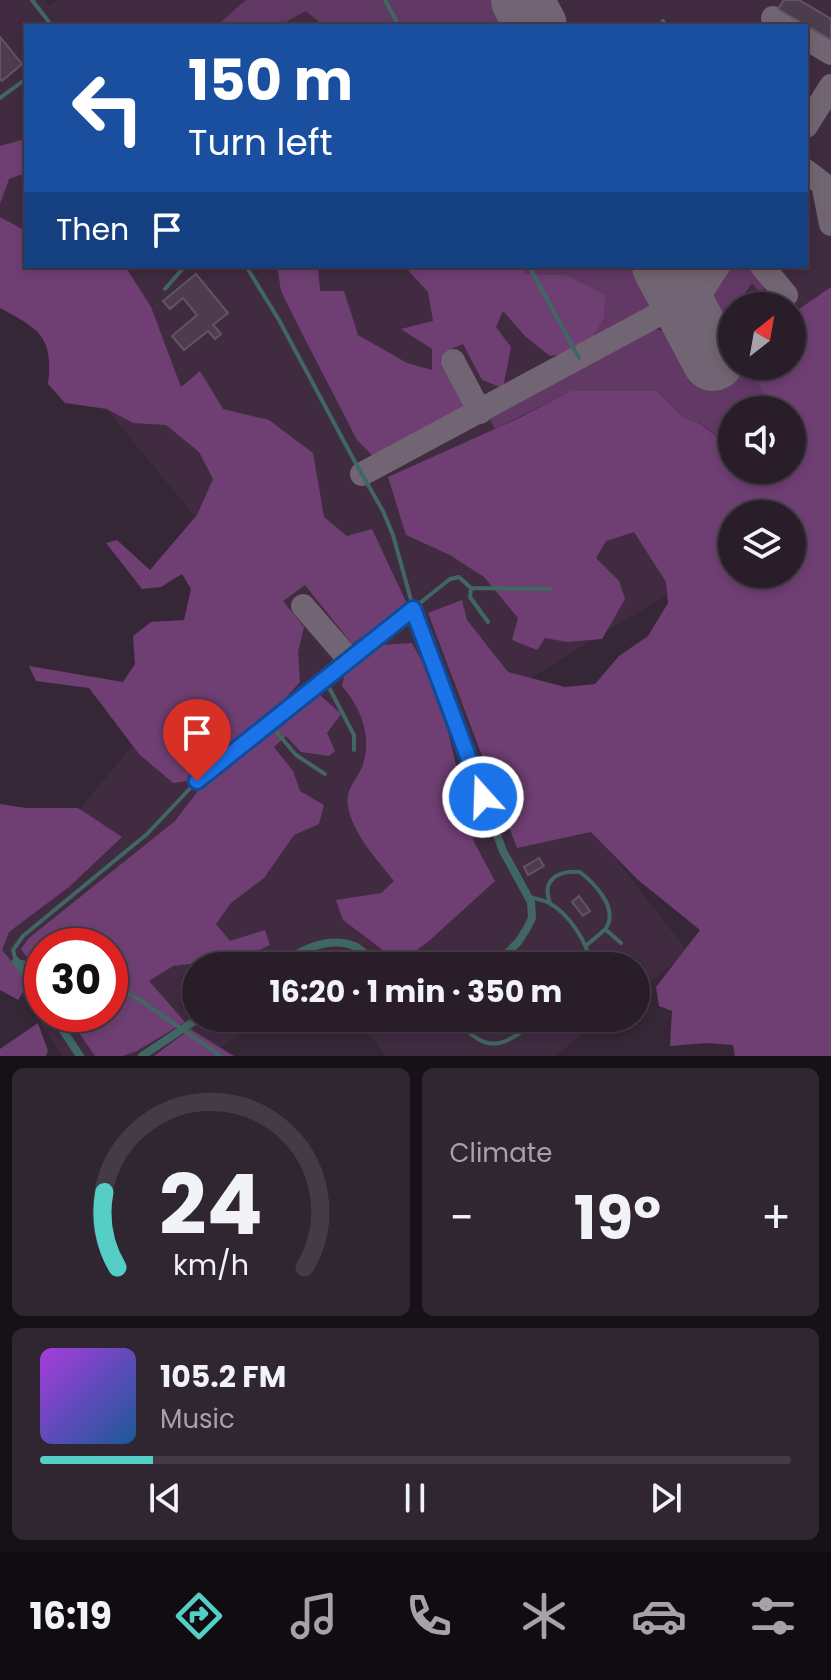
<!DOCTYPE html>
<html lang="en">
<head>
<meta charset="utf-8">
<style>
	:root { --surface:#281d29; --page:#302631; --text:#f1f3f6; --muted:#a5a2a8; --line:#443b46; --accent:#55cec5 }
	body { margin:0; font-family:Poppins,sans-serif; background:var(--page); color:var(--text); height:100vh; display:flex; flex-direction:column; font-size:30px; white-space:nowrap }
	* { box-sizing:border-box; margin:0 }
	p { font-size:26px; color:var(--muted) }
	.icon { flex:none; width:44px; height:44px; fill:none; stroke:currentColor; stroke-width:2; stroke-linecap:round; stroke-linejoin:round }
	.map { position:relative; height:1056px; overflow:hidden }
	.side { display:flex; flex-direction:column; gap:12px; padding:12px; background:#161017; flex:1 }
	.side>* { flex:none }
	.top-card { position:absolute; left:24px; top:24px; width:784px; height:244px; border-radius:0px; box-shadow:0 4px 12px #0003,0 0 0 2px var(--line); background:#1a4fa0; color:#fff; overflow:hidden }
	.needle { width:52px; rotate:31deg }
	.buttons { position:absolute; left:718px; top:292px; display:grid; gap:16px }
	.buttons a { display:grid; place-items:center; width:88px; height:88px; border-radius:50%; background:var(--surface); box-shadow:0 4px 12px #0003,0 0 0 2px var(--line); font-size:40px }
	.speed { position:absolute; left:24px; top:928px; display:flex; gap:16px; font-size:40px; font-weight:700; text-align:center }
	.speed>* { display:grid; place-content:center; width:104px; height:104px; border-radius:50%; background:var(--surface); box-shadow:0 4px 12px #0003,0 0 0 2px var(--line); line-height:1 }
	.speed .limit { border:12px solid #d22; background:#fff; color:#111 }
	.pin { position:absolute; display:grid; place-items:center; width:68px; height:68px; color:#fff; margin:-82px -34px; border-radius:50% 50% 50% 0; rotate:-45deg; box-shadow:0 0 8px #0007 }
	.pin .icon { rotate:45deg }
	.me { position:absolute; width:88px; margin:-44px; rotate:340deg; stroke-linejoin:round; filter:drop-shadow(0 0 6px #0008) }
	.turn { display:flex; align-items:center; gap:28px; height:168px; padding:0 32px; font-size:36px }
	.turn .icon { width:104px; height:104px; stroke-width:2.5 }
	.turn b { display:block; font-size:56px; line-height:68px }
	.then { display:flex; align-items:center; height:76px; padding:0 32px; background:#0003; gap:16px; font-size:30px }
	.big { font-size:60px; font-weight:700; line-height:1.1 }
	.side .card { flex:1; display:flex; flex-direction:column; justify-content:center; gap:12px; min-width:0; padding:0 28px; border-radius:12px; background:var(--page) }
	.side .dial { align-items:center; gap:0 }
	.dial svg { height:208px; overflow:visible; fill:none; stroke:var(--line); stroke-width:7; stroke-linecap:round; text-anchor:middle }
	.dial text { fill:var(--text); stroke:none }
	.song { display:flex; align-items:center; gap:24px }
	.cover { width:96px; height:96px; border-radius:12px; background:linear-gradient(135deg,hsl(280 70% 55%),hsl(210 70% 35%)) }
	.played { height:8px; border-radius:4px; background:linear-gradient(90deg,var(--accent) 15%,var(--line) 15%) }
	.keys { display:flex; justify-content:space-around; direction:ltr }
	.heat { display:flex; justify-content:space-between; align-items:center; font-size:44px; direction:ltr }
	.side .tiles { flex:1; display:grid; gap:12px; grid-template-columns:1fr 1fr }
	.card:last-child { grid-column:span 2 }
	.trip { position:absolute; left:182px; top:952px; width:468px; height:80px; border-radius:40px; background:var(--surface); box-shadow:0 4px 12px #0003,0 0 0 2px var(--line); font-weight:700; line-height:80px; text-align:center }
	.tabs { display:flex; height:128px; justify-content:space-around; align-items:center; background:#100c10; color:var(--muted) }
	.tabs .icon { width:56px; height:56px }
	.tabs .active { color:var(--accent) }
	.tabs b { font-size:36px; color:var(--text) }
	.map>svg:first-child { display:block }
</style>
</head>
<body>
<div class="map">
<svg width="831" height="1056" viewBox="0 0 831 1056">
	<rect width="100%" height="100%" fill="#362737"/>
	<path fill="#402b41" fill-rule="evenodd" d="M0 0H45L50 6 58 0H831V457L792 514H732V555L511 690 571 801 688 952 636 993V966H196V1018H265L208 1056H62L29 1005 0 967V906L258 593 0 280ZM26 26H806V266H26ZM732 306H792V366H732ZM732 410H792V470H732ZM42 946H110V1014H42Z
		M357 1018H604L555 1056H386Z"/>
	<path fill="#623865" d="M246 0H498L512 26H324L306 11 284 23 216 26Z
		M521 266H639L651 289 648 310 594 336 604 318 565 275 525 274Z
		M724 266H755L770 285 759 292 752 283 738 303 739 306H732V350L705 298Z
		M654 329 673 333 697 374 732 355V366H763L758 383 773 410H732V448L700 423 684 418 657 391H571L495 429 489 418Z"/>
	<path fill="#6f3f73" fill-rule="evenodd" d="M25 139 26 173 9 179 0 204V146Z
		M0 217 26 231V266H125L151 307 181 387 200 371 223 409 269 420 313 453 324 517 347 536 372 529 408 606 352 644 305 585 283 601 304 627 298 652 300 682 282 702 187 781 173 783 139 754 89 688 36 681 29 666 123 682 135 664 133 636 151 622 184 620 191 589 182 574 161 587 142 589 106 543 117 540 150 570 197 515 213 479 199 452 166 425 133 423 107 409 65 403 48 384C54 335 38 329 0 308Z
		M277 266H318L320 291H344L358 335 407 363 432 370V349L401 329 433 321 428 292 404 266H521L526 274 565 275 605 295 604 318 586 350 550 356 526 337 503 311 496 327 511 347 503 388 482 380 463 344 446 351 440 360C449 377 461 386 467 404L455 411 453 419 399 452 374 457 357 440 306 341 281 291Z
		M831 287V1056H735L733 1045 707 1043 670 1046 672 1011 659 1006 656 987 700 930 637 879 591 832 517 848 428 613 462 600 467 620 508 672 565 687 595 684 619 656 648 636 668 603 666 582 634 532 606 541 596 558 619 581 625 599 602 639 567 642 545 638 537 650 512 640 518 618 484 577 450 555 406 535 388 477 517 419 571 391H657L684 418 699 423 732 448V470H751L755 474 762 470H792V410H773L758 383 763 366H792V314ZM732 514H792V574H732Z
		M412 643 439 693 474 842 495 881 429 941 402 961 384 951 343 920 336 900 381 893 394 881C377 859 353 835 348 806 345 788 356 782 362 767 373 737 361 708 342 686L345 673 380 645Z
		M320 695 341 714 327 733 335 751 329 756 301 752 286 736 274 747 293 771 300 791 324 805 319 824 294 835 264 878 231 903 216 924 230 941 265 930 270 945 243 958 173 966 149 981 185 1022 137 1051 123 1056H95L66 1014H110V946H42V979L21 949 29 938 175 821 204 783Z
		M0 804 26 808H78L122 837 69 887 9 932 2 950 29 982 18 1000 0 990Z
		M38 1023 48 1051 46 1056H0V1049Z
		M190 1029 234 1056H154Z"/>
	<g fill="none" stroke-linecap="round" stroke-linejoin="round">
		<path stroke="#726573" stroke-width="24" d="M773 18 787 26
			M806 38 831 53
			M806 126 831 86
			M806 171 823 184 831 224
			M762 266 786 295
			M453 361 480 412
			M362 474 702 291 718 266
			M303 606 348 658"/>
		<path stroke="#726573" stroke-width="62" d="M522 0 536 26
			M663 266 713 360"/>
	</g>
	<path fill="#4d3c4e" stroke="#645365" stroke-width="2" d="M784 0H799L831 19V40L778 9Z
		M0 37 22 64 2 81 0 79Z
		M196 274 228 313 213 325 221 334 215 339 208 331 184 350 172 336 197 315 183 298 170 309 163 301Z
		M539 858 544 866 528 875 524 867Z
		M579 896 590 911 583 916 572 902Z"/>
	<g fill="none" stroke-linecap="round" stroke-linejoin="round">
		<path stroke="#406764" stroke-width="4" d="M32 0 52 26
			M385 0 399 26
			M663 21 666 26
			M0 98 26 79
			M246 266 279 320 355 462 383 511 393 535 413 607
			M529 266 579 358
			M165 289 185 266
			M471 588 470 597 488 622
			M324 678 354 735V750
			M269 723 296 755 325 774
			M530 897C536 899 544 900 549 903 568 913 590 944 590 966
			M550 903C541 880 558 870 580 872 594 883 619 908 606 928 601 934 592 940 586 946
			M605 929 621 943
			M42 966 16 961 13 950 23 936 147 834 197 781 450 579 459 577 471 588 550 589
			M110 985 140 1000 221 1056
			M455 1018C488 1056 501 1048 541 1018"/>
		<path stroke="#406764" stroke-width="8" d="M413 609 503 851 531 902 532 918 527 928 519 941 495 966
			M16 961 42 999
			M277 966C298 952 327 935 354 946 363 950 371 960 379 966
			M52 1014 80 1056
			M142 1056 199 1018"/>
	</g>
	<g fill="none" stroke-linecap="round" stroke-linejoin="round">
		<defs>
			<path id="route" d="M197 781 413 609 483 797"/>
		</defs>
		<use href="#route" stroke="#114b97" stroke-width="20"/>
		<use href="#route" stroke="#1a73e8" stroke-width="14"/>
	</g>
</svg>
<div class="buttons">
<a><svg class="needle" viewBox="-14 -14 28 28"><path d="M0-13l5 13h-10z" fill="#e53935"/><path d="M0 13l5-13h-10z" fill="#a5a2a8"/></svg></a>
<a><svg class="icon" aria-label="sound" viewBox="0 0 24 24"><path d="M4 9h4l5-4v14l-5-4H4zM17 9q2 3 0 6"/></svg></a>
<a><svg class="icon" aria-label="layers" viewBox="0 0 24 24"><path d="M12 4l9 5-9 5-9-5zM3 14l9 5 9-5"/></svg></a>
</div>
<div class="speed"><div class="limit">30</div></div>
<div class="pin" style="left:197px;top:781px;background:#d93025"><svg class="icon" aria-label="arrive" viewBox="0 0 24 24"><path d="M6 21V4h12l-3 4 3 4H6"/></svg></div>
<svg class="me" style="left:483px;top:797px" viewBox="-20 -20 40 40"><circle r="17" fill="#1a73e8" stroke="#fff" stroke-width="3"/><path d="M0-11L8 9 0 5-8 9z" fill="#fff"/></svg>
<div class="trip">16:20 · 1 min · 350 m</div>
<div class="top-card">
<div class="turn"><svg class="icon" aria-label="left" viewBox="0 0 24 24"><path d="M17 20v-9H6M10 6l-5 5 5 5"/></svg><div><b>150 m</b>Turn left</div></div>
<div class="then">Then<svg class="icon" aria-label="arrive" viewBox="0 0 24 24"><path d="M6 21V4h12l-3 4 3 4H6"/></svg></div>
</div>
</div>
<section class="side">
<div class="tiles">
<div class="card dial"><svg viewBox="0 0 100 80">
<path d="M14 69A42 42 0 1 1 86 69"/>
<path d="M14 69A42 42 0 0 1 9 40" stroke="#55cec5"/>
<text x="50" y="56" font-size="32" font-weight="700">24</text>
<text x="50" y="72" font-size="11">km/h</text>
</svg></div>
<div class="card"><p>Climate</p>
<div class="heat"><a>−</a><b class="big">19°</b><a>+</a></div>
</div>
<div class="card">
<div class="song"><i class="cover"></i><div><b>105.2 FM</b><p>Music</p></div></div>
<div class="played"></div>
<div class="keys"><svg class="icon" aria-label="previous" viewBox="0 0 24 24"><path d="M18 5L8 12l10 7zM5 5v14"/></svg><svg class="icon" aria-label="pause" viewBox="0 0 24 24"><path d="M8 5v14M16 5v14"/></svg><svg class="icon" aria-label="next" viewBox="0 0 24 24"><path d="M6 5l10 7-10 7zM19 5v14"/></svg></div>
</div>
</div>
</section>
<nav class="tabs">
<b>16:19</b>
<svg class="icon active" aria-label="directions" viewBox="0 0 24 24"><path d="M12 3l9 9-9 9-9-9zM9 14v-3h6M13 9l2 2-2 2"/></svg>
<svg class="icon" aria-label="music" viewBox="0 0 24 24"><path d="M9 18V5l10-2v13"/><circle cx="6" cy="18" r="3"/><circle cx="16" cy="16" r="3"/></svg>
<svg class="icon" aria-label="phone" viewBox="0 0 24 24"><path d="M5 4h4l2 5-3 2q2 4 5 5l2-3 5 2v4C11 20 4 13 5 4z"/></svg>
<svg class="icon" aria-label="climate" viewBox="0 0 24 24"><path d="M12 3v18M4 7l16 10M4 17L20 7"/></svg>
<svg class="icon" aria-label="car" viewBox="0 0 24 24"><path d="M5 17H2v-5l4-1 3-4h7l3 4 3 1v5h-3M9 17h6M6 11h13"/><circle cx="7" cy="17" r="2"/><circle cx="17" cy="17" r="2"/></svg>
<svg class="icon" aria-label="filters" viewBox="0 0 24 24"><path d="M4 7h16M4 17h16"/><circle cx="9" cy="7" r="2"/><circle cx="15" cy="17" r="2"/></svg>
</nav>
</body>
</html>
